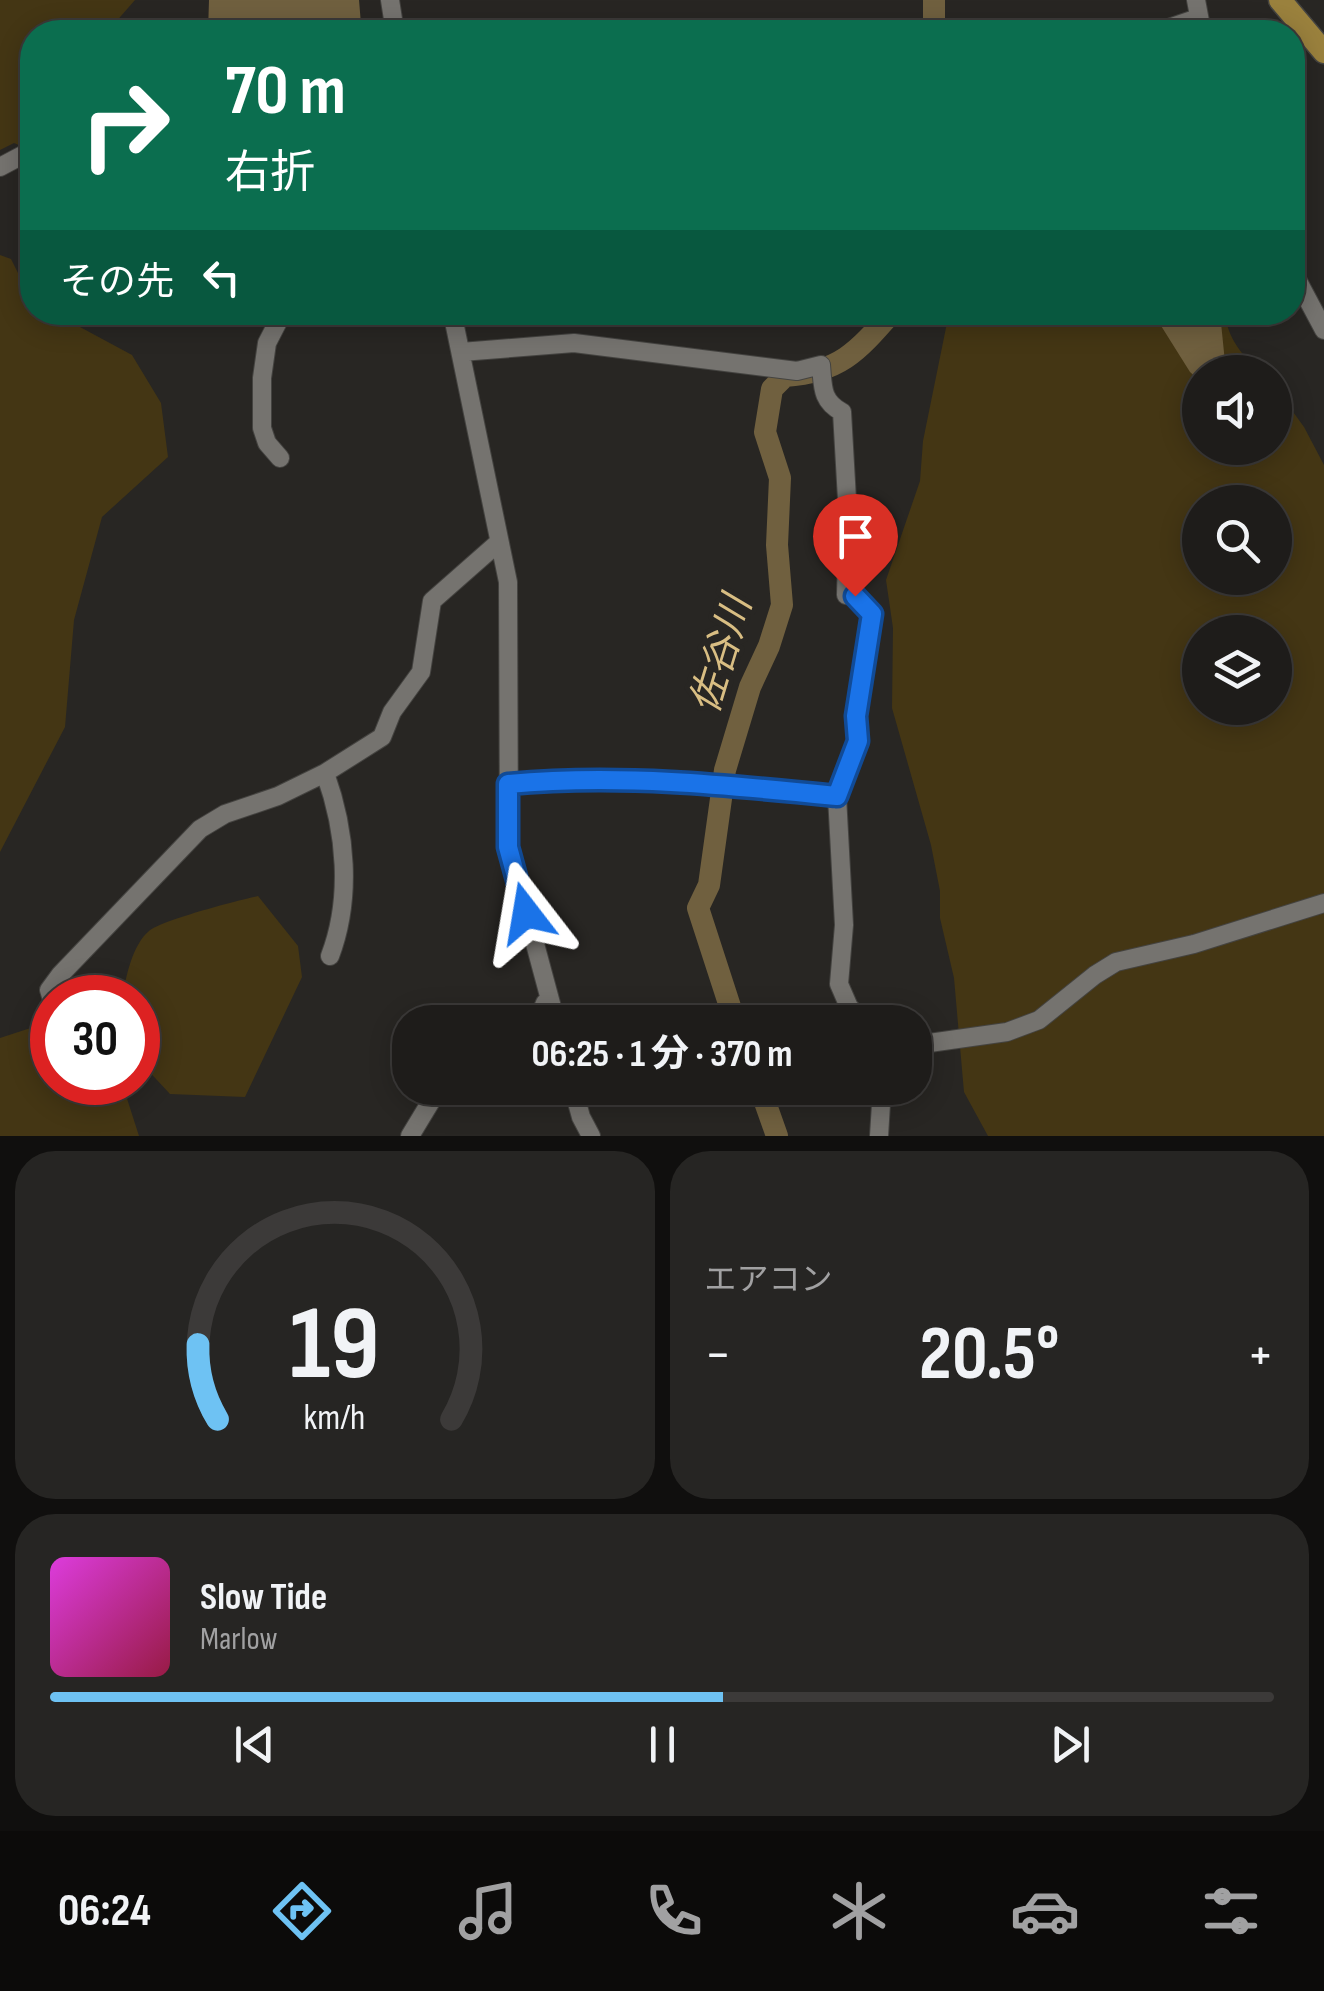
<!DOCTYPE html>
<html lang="ja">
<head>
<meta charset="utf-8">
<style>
	:root { --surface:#1e1c1a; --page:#262523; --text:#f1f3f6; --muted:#a1a1a2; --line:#3c3a39; --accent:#6ec2f3 }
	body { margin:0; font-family:"Sofia Sans Condensed","Noto Sans JP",sans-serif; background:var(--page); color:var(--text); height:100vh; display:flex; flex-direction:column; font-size:38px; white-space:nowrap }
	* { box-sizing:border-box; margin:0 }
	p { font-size:32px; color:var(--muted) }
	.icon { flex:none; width:55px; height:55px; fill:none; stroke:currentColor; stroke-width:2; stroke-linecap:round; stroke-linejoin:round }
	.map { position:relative; height:1136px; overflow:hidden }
	.side { display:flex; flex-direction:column; gap:15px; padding:15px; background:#100f0e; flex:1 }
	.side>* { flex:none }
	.banner { position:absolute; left:20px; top:20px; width:1285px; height:305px; border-radius:40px; box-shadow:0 5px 25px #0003,0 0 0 2px var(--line); background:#0b6e4f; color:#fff; overflow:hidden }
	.tools { position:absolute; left:1182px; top:355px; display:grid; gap:20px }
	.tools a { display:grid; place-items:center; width:110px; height:110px; border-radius:50%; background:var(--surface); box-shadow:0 5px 25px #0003,0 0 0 2px var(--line); font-size:50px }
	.speed { position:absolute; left:30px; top:975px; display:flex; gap:20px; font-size:50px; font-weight:700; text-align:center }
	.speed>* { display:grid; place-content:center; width:130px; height:130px; border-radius:50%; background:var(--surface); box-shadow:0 5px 25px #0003,0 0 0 2px var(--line); line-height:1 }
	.speed .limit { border:15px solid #d22; background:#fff; color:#111 }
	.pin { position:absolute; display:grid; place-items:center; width:85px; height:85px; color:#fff; margin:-102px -42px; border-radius:50% 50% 50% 0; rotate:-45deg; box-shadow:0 0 10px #0007 }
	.pin .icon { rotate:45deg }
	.me { position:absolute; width:110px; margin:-55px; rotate:346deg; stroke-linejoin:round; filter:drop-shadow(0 0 8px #0008) }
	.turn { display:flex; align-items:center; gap:35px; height:210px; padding:0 40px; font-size:45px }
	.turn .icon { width:130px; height:130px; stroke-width:2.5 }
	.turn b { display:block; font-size:70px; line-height:85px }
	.then { display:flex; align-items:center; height:95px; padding:0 40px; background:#0003; gap:20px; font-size:38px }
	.big { font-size:75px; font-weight:700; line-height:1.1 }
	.side .widget { flex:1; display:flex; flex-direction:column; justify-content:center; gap:15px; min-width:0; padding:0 35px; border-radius:40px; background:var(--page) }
	.side .dial { align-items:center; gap:0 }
	.dial svg { height:260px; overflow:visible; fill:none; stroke:var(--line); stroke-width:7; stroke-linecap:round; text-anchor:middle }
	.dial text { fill:var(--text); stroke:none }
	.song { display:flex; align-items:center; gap:30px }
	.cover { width:120px; height:120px; border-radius:15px; background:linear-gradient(135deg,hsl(300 70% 55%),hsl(340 70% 35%)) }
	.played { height:10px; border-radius:5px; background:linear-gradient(90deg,var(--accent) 55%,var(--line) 55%) }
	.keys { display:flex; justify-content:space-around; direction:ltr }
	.heat { display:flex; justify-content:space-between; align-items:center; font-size:55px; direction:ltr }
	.side .tiles { flex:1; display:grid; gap:15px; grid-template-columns:1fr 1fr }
	.widget:last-child { grid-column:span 2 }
	.trip { position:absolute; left:392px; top:1005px; width:540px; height:100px; border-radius:40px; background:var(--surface); box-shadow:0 5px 25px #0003,0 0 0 2px var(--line); font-weight:700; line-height:100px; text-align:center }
	.dock { display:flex; height:160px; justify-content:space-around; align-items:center; background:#0c0b0a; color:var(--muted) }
	.dock .icon { width:70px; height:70px }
	.dock .on { color:var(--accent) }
	.dock b { font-size:45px; color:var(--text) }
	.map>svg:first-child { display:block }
</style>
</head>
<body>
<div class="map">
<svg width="1324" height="1136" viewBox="0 0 1324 1136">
	<rect width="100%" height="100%" fill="#282623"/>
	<path fill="#443614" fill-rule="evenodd" d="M0 0H135L107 32H32V147L28 149 14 143 0 150Z
		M0 255 11 259 32 301V312L54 313 132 355 161 403 168 457 102 517 74 620 65 727 0 852Z
		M949 313H1225C1227 338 1243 356 1260 372H1200V448H1275V387L1304 427 1324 465V1136H988L964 1092 954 978 940 918V891L931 845 892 708 893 628 886 580 920 481 923 441ZM1200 502H1275V578H1200ZM1200 632H1275V708H1200Z
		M258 896 298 946 302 977 245 1097 170 1094 143 1065 138 1037V998L123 997C125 978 133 944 149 931 162 920 239 900 258 896Z
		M52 1021V1082L122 1083 139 1136H0V1038Z"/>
	<path fill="#70603f" d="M209 0H359L361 24 297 28V32H208Z
		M1153 313H1220L1226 372H1200V381L1190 372Z"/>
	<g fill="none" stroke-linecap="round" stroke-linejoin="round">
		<path stroke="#70603f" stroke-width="22" d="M934 32V0
			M735 1022 698 908 709 885 725 770 750 687 769 646 782 605 777 545 780 478 765 432 772 389 785 376C840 372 857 352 892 312
			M760 1088 777 1136"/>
		<defs>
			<path id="minor" d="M390 0 395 32
				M1196 0 1202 32
				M1157 32 1198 18
				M0 167 32 150
				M1292 270 1324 330
				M452 312 508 582 509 847 556 1022
				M461 352 574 343 797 371 821 365C823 386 821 401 842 412L848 517 846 595 855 596 872 614 857 716 858 741 837 796 844 925 839 984 849 1007 864 1022
				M280 458 267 443 262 428V378L267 343 283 312
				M325 773C346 831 352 898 330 956
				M508 784C619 774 727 785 837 796
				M67 998 89 991
				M52 1000 49 990 60 975 200 829 225 814 278 796 325 773 382 737 392 712 421 672 432 601 499 542
				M537 1022 545 1003 550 1000
				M915 1045 1007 1032 1039 1020 1095 975 1116 962 1194 944 1324 903
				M573 1088 581 1117 591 1136
				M410 1136 439 1088
				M879 1136 882 1088"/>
			<path id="major" d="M1280 0 1324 52"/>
		</defs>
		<use href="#minor" stroke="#444340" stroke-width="20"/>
		<use href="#major" stroke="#444340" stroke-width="25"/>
		<use href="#minor" stroke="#75736f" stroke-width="18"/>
		<use href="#major" stroke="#9a813d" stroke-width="22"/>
	</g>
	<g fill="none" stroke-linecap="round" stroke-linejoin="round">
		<defs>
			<path id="route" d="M526 913 508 847V784C619 774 727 785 837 796L858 741 856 716 872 614 855 596"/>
		</defs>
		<use href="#route" stroke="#114b97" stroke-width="25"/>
		<use href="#route" stroke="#1a73e8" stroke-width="18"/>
	</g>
	<g text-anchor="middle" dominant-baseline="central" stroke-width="10" stroke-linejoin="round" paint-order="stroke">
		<g font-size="40" font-style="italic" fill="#d9be83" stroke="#282623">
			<text transform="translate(722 655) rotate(-73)">佐谷川</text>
		</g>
	</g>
</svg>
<div class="tools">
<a><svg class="icon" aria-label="sound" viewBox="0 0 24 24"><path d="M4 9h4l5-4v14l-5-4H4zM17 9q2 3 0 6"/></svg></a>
<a><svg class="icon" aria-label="search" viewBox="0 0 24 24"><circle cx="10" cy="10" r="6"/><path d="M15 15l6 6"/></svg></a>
<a><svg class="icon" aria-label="layers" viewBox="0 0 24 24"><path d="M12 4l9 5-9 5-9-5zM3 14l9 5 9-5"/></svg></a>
</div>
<div class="speed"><div class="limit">30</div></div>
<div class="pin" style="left:855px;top:596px;background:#d93025"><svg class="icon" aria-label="arrive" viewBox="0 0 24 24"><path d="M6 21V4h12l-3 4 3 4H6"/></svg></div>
<svg class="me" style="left:526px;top:913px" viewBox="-20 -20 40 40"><path d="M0-17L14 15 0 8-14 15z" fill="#1a73e8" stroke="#fff" stroke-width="4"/></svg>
<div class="trip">06:25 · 1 分 · 370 m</div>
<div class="banner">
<div class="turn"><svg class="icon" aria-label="right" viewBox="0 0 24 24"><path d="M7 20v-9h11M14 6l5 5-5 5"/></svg><div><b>70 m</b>右折</div></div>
<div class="then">その先<svg class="icon" aria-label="left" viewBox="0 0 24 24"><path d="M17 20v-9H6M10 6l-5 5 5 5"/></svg></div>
</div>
</div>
<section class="side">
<div class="tiles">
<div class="widget dial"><svg viewBox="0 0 100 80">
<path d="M14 69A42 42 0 1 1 86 69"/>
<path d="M14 69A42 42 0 0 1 8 46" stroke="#6ec2f3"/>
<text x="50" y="56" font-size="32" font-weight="700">19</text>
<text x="50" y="72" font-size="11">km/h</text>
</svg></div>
<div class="widget"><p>エアコン</p>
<div class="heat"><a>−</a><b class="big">20.5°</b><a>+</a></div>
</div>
<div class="widget">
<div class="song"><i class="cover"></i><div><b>Slow Tide</b><p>Marlow</p></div></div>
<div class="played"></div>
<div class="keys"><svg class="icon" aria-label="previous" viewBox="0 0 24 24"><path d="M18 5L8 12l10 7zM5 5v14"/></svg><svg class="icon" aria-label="pause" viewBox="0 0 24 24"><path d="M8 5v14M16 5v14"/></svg><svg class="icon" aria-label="next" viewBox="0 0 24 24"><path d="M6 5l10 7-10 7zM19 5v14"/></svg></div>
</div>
</div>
</section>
<nav class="dock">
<b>06:24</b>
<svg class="icon on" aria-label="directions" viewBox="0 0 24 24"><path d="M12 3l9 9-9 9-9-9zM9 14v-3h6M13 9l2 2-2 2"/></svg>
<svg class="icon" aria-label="music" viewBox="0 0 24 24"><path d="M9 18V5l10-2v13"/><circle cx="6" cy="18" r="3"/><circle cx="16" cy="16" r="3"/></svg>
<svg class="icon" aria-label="phone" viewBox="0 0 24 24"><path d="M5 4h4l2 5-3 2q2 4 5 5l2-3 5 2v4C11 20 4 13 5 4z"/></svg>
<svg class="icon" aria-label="climate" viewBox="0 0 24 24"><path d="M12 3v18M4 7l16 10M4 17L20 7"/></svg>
<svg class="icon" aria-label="car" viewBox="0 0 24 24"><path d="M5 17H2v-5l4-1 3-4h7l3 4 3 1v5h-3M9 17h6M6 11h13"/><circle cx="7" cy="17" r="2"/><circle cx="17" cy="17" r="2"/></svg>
<svg class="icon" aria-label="filters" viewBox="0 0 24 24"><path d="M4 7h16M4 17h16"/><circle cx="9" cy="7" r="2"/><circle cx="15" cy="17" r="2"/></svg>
</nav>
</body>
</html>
